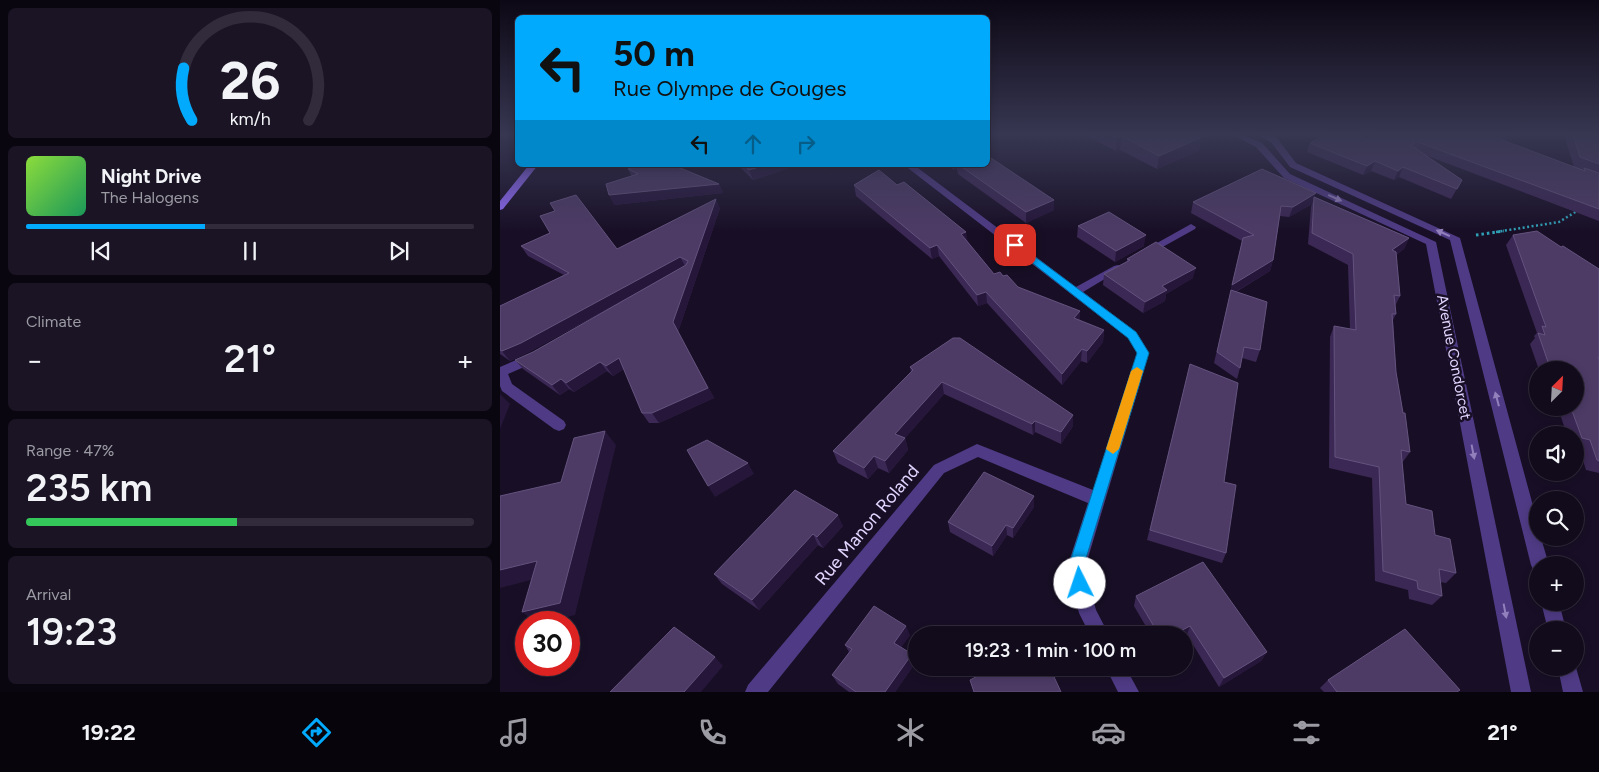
<!DOCTYPE html>
<html lang="en">
<head>
<meta charset="utf-8">
<style>
	:root { --surface:#120b1c; --page:#1b1425; --text:#f1f3f6; --muted:#9c9ba3; --line:#312b3b; --accent:#02aafd }
	body { margin:0; font-family:Figtree,sans-serif; background:var(--page); color:var(--text); height:100vh; display:flex; flex-direction:column; font-size:19px; white-space:nowrap }
	* { box-sizing:border-box; margin:0 }
	p { font-size:16px; color:var(--muted) }
	.icon { flex:none; width:28px; height:28px; fill:none; stroke:currentColor; stroke-width:2; stroke-linecap:round; stroke-linejoin:round }
	.map { position:relative; flex:1; overflow:hidden }
	.details { display:flex; flex-direction:column; gap:8px; padding:8px; background:#0a060f; width:500px }
	.details>* { flex:none }
	.guide { position:absolute; left:15px; top:15px; width:475px; height:152px; border-radius:8px; box-shadow:0 2px 8px #0003,0 0 0 1px var(--line); background:#02aafd; color:#111; overflow:hidden }
	.needle { width:32px; rotate:24deg }
	.buttons { position:absolute; left:1029px; top:361px; display:grid; gap:10px }
	.buttons a { display:grid; place-items:center; width:55px; height:55px; border-radius:50%; background:var(--surface); box-shadow:0 2px 8px #0003,0 0 0 1px var(--line); font-size:25px }
	.speed { position:absolute; left:15px; top:611px; display:flex; gap:10px; font-size:25px; font-weight:700; text-align:center }
	.speed>* { display:grid; place-content:center; width:65px; height:65px; border-radius:50%; background:var(--surface); box-shadow:0 2px 8px #0003,0 0 0 1px var(--line); line-height:1 }
	.speed .limit { border:8px solid #d22; background:#fff; color:#111 }
	.pin { position:absolute; display:grid; place-items:center; width:42px; height:42px; color:#fff; margin:-21px; border-radius:10px; box-shadow:0 2px 8px #0006 }
	.me { position:absolute; width:55px; margin:-28px; rotate:356deg; stroke-linejoin:round; filter:drop-shadow(0 0 4px #0008) }
	.turn { display:flex; align-items:center; gap:18px; height:105px; padding:0 15px; font-size:22px }
	.turn .icon { width:65px; height:65px; stroke-width:2.5 }
	.turn b { display:block; font-size:35px; line-height:42px }
	.lanes { display:flex; align-items:center; height:48px; padding:0 15px; background:#0003; justify-content:center; gap:25px; direction:ltr }
	.lanes .off { opacity:.35 }
	.big { font-size:38px; font-weight:600; line-height:1.1 }
	.details .tile { flex:1; display:flex; flex-direction:column; justify-content:center; gap:8px; min-width:0; padding:0 18px; border-radius:8px; background:var(--page) }
	.details .dial { align-items:center; gap:0 }
	.dial svg { height:130px; overflow:visible; fill:none; stroke:var(--line); stroke-width:7; stroke-linecap:round; text-anchor:middle }
	.dial text { fill:var(--text); stroke:none }
	.song { display:flex; align-items:center; gap:15px }
	.cover { width:60px; height:60px; border-radius:8px; background:linear-gradient(135deg,hsl(90 70% 55%),hsl(150 70% 35%)) }
	.played { height:5px; border-radius:2px; background:linear-gradient(90deg,var(--accent) 40%,var(--line) 40%) }
	.keys { display:flex; justify-content:space-around; direction:ltr }
	.heat { display:flex; justify-content:space-between; align-items:center; font-size:28px; direction:ltr }
	.charge { height:8px; border-radius:4px; background:linear-gradient(90deg,#34c759 47%,var(--line) 0) }
	.trip { position:absolute; left:408px; top:626px; width:285px; height:50px; border-radius:25px; background:var(--surface); box-shadow:0 2px 8px #0003,0 0 0 1px var(--line); font-weight:600; line-height:50px; text-align:center }
	.tab-bar { display:flex; height:80px; justify-content:space-around; align-items:center; background:#07040b; color:var(--muted) }
	.tab-bar .icon { width:35px; height:35px }
	.tab-bar .on { color:var(--accent) }
	.tab-bar b { font-size:22px; color:var(--text) }
	main { display:flex; flex:1; min-height:0 }
	.map>svg:first-child { display:block }
</style>
</head>
<body>
<main>
<section class="details">
<div class="tile dial"><svg viewBox="0 0 100 80">
<path d="M14 69A42 42 0 1 1 86 69"/>
<path d="M14 69A42 42 0 0 1 9 37" stroke="#02aafd"/>
<text x="50" y="56" font-size="32" font-weight="700">26</text>
<text x="50" y="72" font-size="11">km/h</text>
</svg></div>
<div class="tile">
<div class="song"><i class="cover"></i><div><b>Night Drive</b><p>The Halogens</p></div></div>
<div class="played"></div>
<div class="keys"><svg class="icon" aria-label="previous" viewBox="0 0 24 24"><path d="M18 5L8 12l10 7zM5 5v14"/></svg><svg class="icon" aria-label="pause" viewBox="0 0 24 24"><path d="M8 5v14M16 5v14"/></svg><svg class="icon" aria-label="next" viewBox="0 0 24 24"><path d="M6 5l10 7-10 7zM19 5v14"/></svg></div>
</div>
<div class="tile"><p>Climate</p>
<div class="heat"><a>−</a><b class="big">21°</b><a>+</a></div>
</div>
<div class="tile"><p>Range · 47%</p><b class="big">235 km</b><div class="charge"></div></div>
<div class="tile"><p>Arrival</p><b class="big">19:23</b></div>
</section>
<div class="map">
<svg width="1099" height="692" viewBox="0 0 1099 692">
	<rect width="100%" height="100%" fill="#180f26"/>
	<g fill="none" stroke-linecap="round" stroke-linejoin="round">
		<path stroke="#30a0b7" stroke-width="2.5" stroke-dasharray="2 2.5" stroke-linecap="butt" d="M996 232 1059 222 1077 211"/>
		<path stroke="#30a0b7" stroke-width="3" stroke-dasharray="2.5 3" stroke-linecap="butt" d="M976 235 1004 231"/>
		<path fill="#4f3b85" fill-rule="evenodd" d="M733 135H744L762 143 790 174 936 242 1031 692H1011L926 244 784 178 756 147Z
			M757 135H768L777 138 796 163 960 238 1038 524V538H1041L1049 565H1038V572L1034 571 1031 565 950 240 790 167 771 142Z
			M404 165H414L576 287 614 266 618 265 623 268 583 292 636 332 649 353 585 568 596 610 609 635H590L579 613 567 568 588 503 478 457 444 473 268 692H245L248 685 434 465 477 444 593 490 637 353 628 338Z
			M691 224 696 227 695 229 650 254 646 255 641 252Z
			M35 352 41 357 40 360 8 374 12 384 64 421 66 425 64 429 59 431 54 429 2 391 0 386V367Z
			M1041 602H1059L1066 630H1048Z
			M1075 664 1083 692H1063L1058 668H1075Z
			M606 668H626L639 692H618Z"/>
		<path fill="#926cfe" fill-rule="evenodd" d="M29 165H38L3 209 0 210V201Z"/>
	</g>
	<path fill="#3b2854" d="M589 135H696L699 151 657 169 620 150 616 151 589 137Z
		M874 135H1014L1005 141 1074 167 1064 135H1099V221L925 155 962 180 951 199 899 177 894 180 871 171 863 175 807 152 810 143 867 139Z
		M238 165H298L253 180Z
		M447 165H488L554 210 526 223 458 174 457 169 454 170Z
		M128 169 219 184 223 193 114 205 132 177Z
		M354 185 468 242 494 274 503 276 518 287 580 321 604 330 603 342 587 363 581 361 562 385 487 303 478 306 439 256 432 259 356 196Z
		M815 197 909 238 904 249 896 255 900 296 895 306 896 314 893 320 896 372 910 452 902 463 906 504 935 535 956 573 946 583 940 582 942 596 932 605 909 599 908 590 875 581 872 478 829 468 830 337 834 326 850 329 848 265 808 244 811 207 812 204 789 217 780 216 773 260 770 271 736 292 760 350 756 362 742 358 740 368 737 379 714 363 742 241 691 213 693 202Z
		M220 208 178 332 214 398 159 423H149L142 413 124 369 113 376 107 371 74 392 69 389 60 395 23 369 15 360 33 352 143 290 29 352 10 361 0 354V306L64 275 28 256 21 246 117 249Z
		M578 226 644 246 615 262 577 237Z
		M1013 235 1061 247 1099 269V473L1086 470 1080 451 1075 450V435H1067L1058 408H1075V370H1039L1030 344 1035 338 1034 336 1037 333 1006 245Z
		M627 259 693 278 666 294 665 301 643 313 603 285 604 274 627 262Z
		M690 364 724 482 726 553 722 563 647 540Z
		M410 367 573 415V426L561 444 535 432 533 435 444 394 405 438 408 450 389 473 378 468 368 479 338 463 333 451 411 372Z
		M295 490 343 526 323 548 318 545 259 610 222 584 214 574Z
		M534 496V507L513 538 507 535 493 556 450 532 448 522Z
		M636 596 767 652 761 661 719 687 687 635 684 637V635H651L634 606Z
		M410 635 401 647 416 662 395 692H349L338 684 332 675 349 652 345 645Z
		M828 680 957 692H824L820 688Z"/>
	<path fill="#25163a" d="M1007 135H1014L1003 142Z
		M622 136 620 150 616 151 617 137Z
		M702 137 699 151 657 169 659 156Z
		M875 161 871 171 863 175 867 166Z
		M266 165H298L253 180 249 170Z
		M324 165H331L325 169Z
		M454 165H457V169L454 170Z
		M903 167 899 177 894 180 898 171Z
		M219 184 223 193 114 205 109 195Z
		M816 193 812 204 789 217 793 207Z
		M216 199 220 208 178 332 214 398 159 423 152 413 173 322Z
		M554 200V210L526 223V212Z
		M466 232 468 243 461 234Z
		M646 235 644 246 615 262 616 251Z
		M909 238 904 249 887 261 892 250Z
		M437 245 439 256 432 259 430 248Z
		M180 257 185 266 29 352 10 361 2 351Z
		M773 260 770 271 730 295 731 290 729 296 732 285Z
		M696 268 693 278 666 294 665 301 643 313 645 302 662 286Z
		M486 292 487 303 478 306 477 295Z
		M580 311V322L574 318Z
		M604 330 603 342 587 363V351Z
		M582 349 581 361 562 385V374Z
		M119 358 126 368 113 376 106 366Z
		M100 362 107 371 74 392 66 383Z
		M61 379 69 389 60 395 52 385Z
		M442 382 444 394 399 445 395 434Z
		M0 394 10 404 0 429Z
		M573 415V426L561 444V432Z
		M535 421V432L533 435 532 424Z
		M105 431 116 445 75 615 47 622H36L22 612Z
		M405 438 408 450 389 473 385 461Z
		M374 456 378 468 368 479 364 468Z
		M248 463 254 474 215 497 208 486Z
		M534 496V507L513 538V528Z
		M338 515 343 526 323 548 317 537Z
		M506 525 507 535 493 556 492 546Z
		M313 534 318 545 259 610 252 600Z
		M37 561 53 574 0 588V570Z
		M406 626 410 635 398 652 394 643Z
		M690 626 687 635 684 637V635H673Z
		M767 652 761 661 719 687 724 678Z
		M412 654 416 662 395 692H385Z
		M215 657 223 666 201 692H184Z"/>
	<path fill="#4d3b66" stroke="#64537e" d="M613 135H696L702 137 659 156 622 136 617 137Z
		M825 135H857L867 139 874 135H989L1085 171 1084 168 1099 173V209L915 141 912 146 962 180 957 189 903 167 898 171 875 161 867 166 810 143Z
		M1073 135H1099V164L1080 157Z
		M488 156 554 200 526 212 459 165H488Z
		M138 165H173L219 184 109 195 106 184 138 174 128 169Z
		M244 165H266L249 170Z
		M762 169 816 193 793 207 781 206 773 260 732 285 743 238 754 235 693 202Z
		M379 170 397 185 404 182 466 232 461 234 494 274 500 272 503 276 507 275 518 287 580 311 574 318 604 330 587 351 582 349 562 374 486 292 477 295 437 245 430 248 354 185Z
		M76 195 117 249 216 199 173 322 208 388 152 413H142L119 358 106 366 100 362 66 383 61 379 52 385 15 360 33 352 186 265 188 261 180 257 21 343 2 351 0 350V306L69 273 21 246 50 233 40 216 55 211 50 203Z
		M814 197 909 238 892 250 896 252 900 296 894 295 896 314H892L896 372 903 413H905L910 452 901 450 906 504 932 511 935 535 950 539 956 573 939 569 942 596 918 589 917 581 883 571 879 467 835 457 834 326 856 330 853 254 812 233Z
		M609 212 646 235 616 251 578 226Z
		M1037 231 1061 247 1063 246 1099 269V357H1098L1099 360V461L1097 460 1090 440 1082 438 1071 408H1075V370H1058L1056 364 1048 362 1038 333 1045 335 1042 326 1046 327 1013 235Z
		M656 242 696 268 662 286 667 290 645 302 604 274 630 260 627 259Z
		M731 290 767 302 760 350 744 347 740 368 717 352Z
		M453 338H460L573 415 561 432 535 421 532 424 442 382 395 434 405 438 385 461 374 456 364 468 333 451 413 370 410 367Z
		M690 364 738 383 724 482 736 485 726 553 650 530Z
		M105 431 60 603 22 612 37 561 0 570V496L61 482 74 438Z
		M207 440 248 463 208 486 187 450Z
		M484 472 534 496 513 528 506 525 492 546 448 522Z
		M295 490 338 515 317 537 313 534 252 600 214 574Z
		M703 562 767 652 724 678 690 626 673 635H659L636 596Z
		M374 606 406 626 394 643 412 654 385 692H356L332 675 352 649 345 645Z
		M174 627 215 657 184 692H110Z
		M905 629 960 690 957 692H837L828 680Z
		M493 668H550L561 692H474L470 680Z"/>
	<defs><path id="oneway-solid" d="M-6-.8H1V-3.2L6.5 0L1 3.2V.8H-6Z" transform="scale(1.25)"/></defs>
	<g fill="#9280bc">
		<use href="#oneway-solid" transform="translate(835 198) rotate(24)"/>
		<use href="#oneway-solid" transform="translate(943 233) rotate(-156)"/>
		<use href="#oneway-solid" transform="translate(997 399) rotate(-105)"/>
		<use href="#oneway-solid" transform="translate(973 452) rotate(79)"/>
		<use href="#oneway-solid" transform="translate(1005 611) rotate(79)"/>
	</g>
	<linearGradient id="sky" x2="0" y2="1"><stop stop-color="#0d0815"/><stop offset="0.58" stop-color="#373752"/><stop offset="1" stop-color="#373752" stop-opacity="0"/></linearGradient>
	<rect width="1099" height="232" fill="url(#sky)"/>
	<path fill="#02aafd" stroke="#016ea4" d="M515 242 636 332 649 353 583 568 588 583 586 588 580 591 574 588 568 568 637 353 628 338 512 247 511 245Z"/>
	<path fill="#f59e0b" d="M637 367 643 371 619 449 613 454 606 449 631 371Z"/>
	<g text-anchor="middle" dominant-baseline="central" stroke-width="5" stroke-linejoin="round" paint-order="stroke">
		<g font-size="15" fill="#e3d5ff" stroke="#180f26">
			<text transform="translate(954 357) rotate(79)">Avenue Condorcet</text>
		</g>
		<g font-size="18" fill="#e3d5ff" stroke="#180f26">
			<text transform="translate(367 525) rotate(-50)">Rue Manon Roland</text>
		</g>
	</g>
</svg>
<div class="buttons">
<a><svg class="needle" viewBox="-14 -14 28 28"><path d="M0-13l5 13h-10z" fill="#e53935"/><path d="M0 13l5-13h-10z" fill="#9c9ba3"/></svg></a>
<a><svg class="icon" aria-label="sound" viewBox="0 0 24 24"><path d="M4 9h4l5-4v14l-5-4H4zM17 9q2 3 0 6"/></svg></a>
<a><svg class="icon" aria-label="search" viewBox="0 0 24 24"><circle cx="10" cy="10" r="6"/><path d="M15 15l6 6"/></svg></a>
<a>+</a>
<a>−</a>
</div>
<div class="speed"><div class="limit">30</div></div>
<div class="pin" style="left:515px;top:245px;background:#d93025"><svg class="icon" aria-label="arrive" viewBox="0 0 24 24"><path d="M6 21V4h12l-3 4 3 4H6"/></svg></div>
<svg class="me" style="left:580px;top:583px" viewBox="-20 -20 40 40"><circle r="19" fill="#fff"/><path d="M0-13L10 11 0 6-10 11z" fill="#02aafd"/></svg>
<div class="trip">19:23 · 1 min · 100 m</div>
<div class="guide">
<div class="turn"><svg class="icon" aria-label="left" viewBox="0 0 24 24"><path d="M17 20v-9H6M10 6l-5 5 5 5"/></svg><div><b>50 m</b>Rue Olympe de Gouges</div></div>
<div class="lanes"><svg class="icon" aria-label="left" viewBox="0 0 24 24"><path d="M17 20v-9H6M10 6l-5 5 5 5"/></svg><svg class="icon off" aria-label="ahead" viewBox="0 0 24 24"><path d="M12 20V5M6 11l6-6 6 6"/></svg><svg class="icon off" aria-label="right" viewBox="0 0 24 24"><path d="M7 20v-9h11M14 6l5 5-5 5"/></svg></div>
</div>
</div>
</main>
<nav class="tab-bar">
<b>19:22</b>
<svg class="icon on" aria-label="directions" viewBox="0 0 24 24"><path d="M12 3l9 9-9 9-9-9zM9 14v-3h6M13 9l2 2-2 2"/></svg>
<svg class="icon" aria-label="music" viewBox="0 0 24 24"><path d="M9 18V5l10-2v13"/><circle cx="6" cy="18" r="3"/><circle cx="16" cy="16" r="3"/></svg>
<svg class="icon" aria-label="phone" viewBox="0 0 24 24"><path d="M5 4h4l2 5-3 2q2 4 5 5l2-3 5 2v4C11 20 4 13 5 4z"/></svg>
<svg class="icon" aria-label="climate" viewBox="0 0 24 24"><path d="M12 3v18M4 7l16 10M4 17L20 7"/></svg>
<svg class="icon" aria-label="car" viewBox="0 0 24 24"><path d="M5 17H2v-5l4-1 3-4h7l3 4 3 1v5h-3M9 17h6M6 11h13"/><circle cx="7" cy="17" r="2"/><circle cx="17" cy="17" r="2"/></svg>
<svg class="icon" aria-label="filters" viewBox="0 0 24 24"><path d="M4 7h16M4 17h16"/><circle cx="9" cy="7" r="2"/><circle cx="15" cy="17" r="2"/></svg>
<b>21°</b>
</nav>
</body>
</html>
